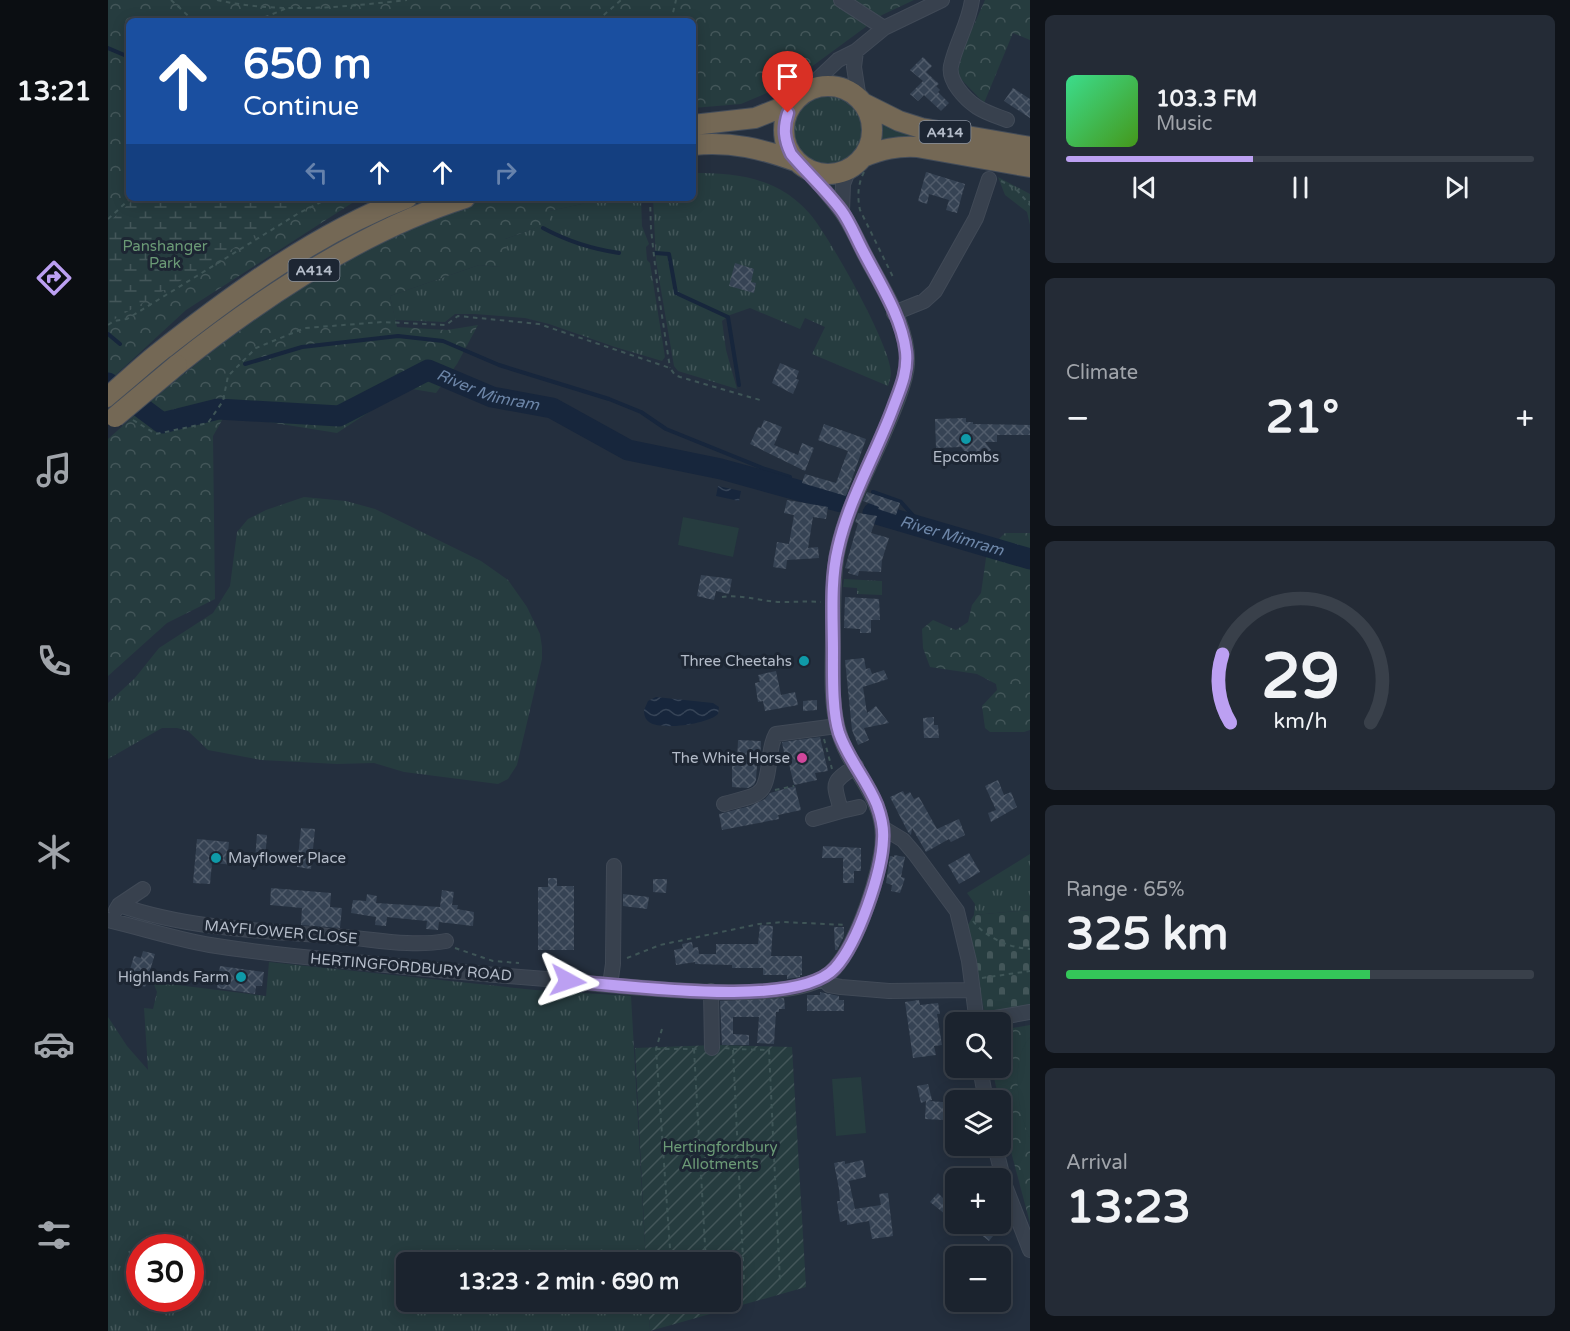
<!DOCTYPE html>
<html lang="en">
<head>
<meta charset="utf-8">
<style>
	:root { --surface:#1b232e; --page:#242b36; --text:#f1f3f6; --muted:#a0a4aa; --line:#39404a; --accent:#bca0f2 }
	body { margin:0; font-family:"Varela Round",sans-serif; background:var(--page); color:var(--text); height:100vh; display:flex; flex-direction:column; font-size:22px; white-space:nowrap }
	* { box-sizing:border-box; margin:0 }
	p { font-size:20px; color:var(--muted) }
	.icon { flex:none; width:33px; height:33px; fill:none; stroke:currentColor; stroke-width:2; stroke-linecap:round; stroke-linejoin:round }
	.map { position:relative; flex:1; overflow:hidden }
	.details { display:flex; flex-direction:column; gap:15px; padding:15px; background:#0f1319; width:540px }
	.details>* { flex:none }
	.guide { position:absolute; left:18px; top:18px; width:570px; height:183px; border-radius:9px; box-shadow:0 3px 15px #0003,0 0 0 2px var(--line); background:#1a4fa0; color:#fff; overflow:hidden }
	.tools { position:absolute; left:837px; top:1012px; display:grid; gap:12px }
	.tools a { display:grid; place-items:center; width:66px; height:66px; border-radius:9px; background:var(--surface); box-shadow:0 3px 15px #0003,0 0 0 2px var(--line); font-size:30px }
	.speed { position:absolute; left:18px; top:1234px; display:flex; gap:12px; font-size:30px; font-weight:700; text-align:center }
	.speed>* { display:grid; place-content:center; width:78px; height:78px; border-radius:50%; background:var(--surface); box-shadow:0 3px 15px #0003,0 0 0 2px var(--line); line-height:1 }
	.speed .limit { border:9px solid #d22; background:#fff; color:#111 }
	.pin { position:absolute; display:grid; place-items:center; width:51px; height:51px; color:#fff; margin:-62px -26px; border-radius:50% 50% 50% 0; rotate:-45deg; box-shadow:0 0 6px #0007 }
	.pin .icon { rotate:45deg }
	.me { position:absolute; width:66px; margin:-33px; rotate:95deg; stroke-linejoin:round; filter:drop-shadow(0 0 4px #0008) }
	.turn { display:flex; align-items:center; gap:21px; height:126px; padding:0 18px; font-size:27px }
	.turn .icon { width:78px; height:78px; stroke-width:2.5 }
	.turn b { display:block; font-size:42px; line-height:51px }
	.lanes { display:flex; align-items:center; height:57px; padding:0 18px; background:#0003; justify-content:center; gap:30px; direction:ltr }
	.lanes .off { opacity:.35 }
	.big { font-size:45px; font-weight:800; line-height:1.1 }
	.details .widget { flex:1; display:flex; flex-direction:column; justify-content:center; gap:9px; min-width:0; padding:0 21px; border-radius:9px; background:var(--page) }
	.details .dial { align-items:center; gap:0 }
	.dial svg { height:156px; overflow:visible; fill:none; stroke:var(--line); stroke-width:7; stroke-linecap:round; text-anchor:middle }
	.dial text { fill:var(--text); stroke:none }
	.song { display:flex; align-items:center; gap:18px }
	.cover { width:72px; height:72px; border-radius:9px; background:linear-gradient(135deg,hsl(150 70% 55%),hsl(100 70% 35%)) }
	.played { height:6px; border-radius:3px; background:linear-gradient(90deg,var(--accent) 40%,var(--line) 40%) }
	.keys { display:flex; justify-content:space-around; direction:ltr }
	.heat { display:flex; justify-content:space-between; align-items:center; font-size:33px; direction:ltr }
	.charge { height:9px; border-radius:4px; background:linear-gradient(90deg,#34c759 65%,var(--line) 0) }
	.trip { position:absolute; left:288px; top:1252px; width:345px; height:60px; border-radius:9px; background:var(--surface); box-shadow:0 3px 15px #0003,0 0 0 2px var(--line); font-weight:800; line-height:60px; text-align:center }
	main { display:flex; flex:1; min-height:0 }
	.dock { display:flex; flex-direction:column; width:108px; justify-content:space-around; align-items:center; background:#0b0e12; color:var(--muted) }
	.dock .icon { width:42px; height:42px }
	.dock .on { color:var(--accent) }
	.dock b { font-size:27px; color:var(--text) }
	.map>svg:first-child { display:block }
</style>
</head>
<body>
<main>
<nav class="dock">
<b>13:21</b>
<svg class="icon on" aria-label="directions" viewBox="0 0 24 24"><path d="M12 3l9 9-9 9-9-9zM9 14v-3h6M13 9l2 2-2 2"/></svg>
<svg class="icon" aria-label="music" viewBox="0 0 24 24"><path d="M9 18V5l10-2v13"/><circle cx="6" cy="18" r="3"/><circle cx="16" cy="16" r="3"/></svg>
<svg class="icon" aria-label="phone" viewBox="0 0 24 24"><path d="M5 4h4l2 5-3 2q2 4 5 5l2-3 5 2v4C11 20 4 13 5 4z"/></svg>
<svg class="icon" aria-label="climate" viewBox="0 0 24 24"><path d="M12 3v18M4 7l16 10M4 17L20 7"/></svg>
<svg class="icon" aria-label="car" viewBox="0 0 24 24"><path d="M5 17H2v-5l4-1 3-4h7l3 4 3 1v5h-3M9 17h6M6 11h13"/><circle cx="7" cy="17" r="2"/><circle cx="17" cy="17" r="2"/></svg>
<svg class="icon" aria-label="filters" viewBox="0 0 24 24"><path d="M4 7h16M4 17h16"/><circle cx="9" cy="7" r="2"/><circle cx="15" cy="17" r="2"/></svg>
</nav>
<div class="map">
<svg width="922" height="1331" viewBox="0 0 922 1331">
	<defs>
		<pattern id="grass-tufts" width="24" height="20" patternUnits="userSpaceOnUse" patternTransform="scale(1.5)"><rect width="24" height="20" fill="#263c3f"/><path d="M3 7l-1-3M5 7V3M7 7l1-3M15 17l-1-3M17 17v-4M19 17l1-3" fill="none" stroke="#435659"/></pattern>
		<pattern id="forest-crowns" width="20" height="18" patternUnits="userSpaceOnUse" patternTransform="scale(1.5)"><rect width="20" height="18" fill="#263c3f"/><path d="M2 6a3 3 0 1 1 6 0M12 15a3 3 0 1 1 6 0" fill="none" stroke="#435659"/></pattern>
		<pattern id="wetland-marsh" width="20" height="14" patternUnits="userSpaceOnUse" patternTransform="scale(1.5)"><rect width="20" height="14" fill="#263c3f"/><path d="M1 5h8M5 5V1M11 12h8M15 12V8" fill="none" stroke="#435659"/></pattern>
		<pattern id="cemetery-stones" width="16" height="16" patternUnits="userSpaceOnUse" patternTransform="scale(1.5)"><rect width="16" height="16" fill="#263c3f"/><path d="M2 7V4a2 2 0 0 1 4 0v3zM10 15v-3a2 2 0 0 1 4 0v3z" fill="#435659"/></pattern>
		<pattern id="garden-furrows" width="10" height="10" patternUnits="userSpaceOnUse" patternTransform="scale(1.5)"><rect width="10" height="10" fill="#263c3f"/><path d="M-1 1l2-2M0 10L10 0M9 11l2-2" fill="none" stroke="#435659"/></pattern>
		<pattern id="water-waves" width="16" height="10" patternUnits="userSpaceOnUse" patternTransform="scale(1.5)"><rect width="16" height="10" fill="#17263c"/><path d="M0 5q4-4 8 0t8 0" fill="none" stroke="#364457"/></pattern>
		<pattern id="building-cross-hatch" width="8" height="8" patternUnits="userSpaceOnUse" patternTransform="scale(1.5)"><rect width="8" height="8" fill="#364354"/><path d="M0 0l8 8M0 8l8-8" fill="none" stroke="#515c6b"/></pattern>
	</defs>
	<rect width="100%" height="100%" fill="#242f3e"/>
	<path fill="url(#grass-tufts)" fill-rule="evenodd" d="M686 131a35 35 0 1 1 70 0a35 35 0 1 1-70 0Z
		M775 124 809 134 808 141 773 147Z
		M585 173C617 173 650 175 678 193 686 198 696 207 702 214 721 236 783 346 783 373 783 377 781 382 780 386L704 354 717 327 697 318 692 329 642 308 622 315 614 321 618 350 629 389 570 371 566 366 548 261 545 198H585Z
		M890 177 922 194V225L919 212 897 195Z
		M485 198H533L534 226 541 244 538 247 539 260 542 263 557 357 554 361 507 347 441 324 417 318 367 314H347L337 322 287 320 282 296 371 265 391 267 397 239 441 223V211L474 204Z
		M196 497 238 501 267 509 373 561 400 580 419 607 432 634 434 647V659L409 765 400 779 390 784 296 772 266 763 229 764 153 760 100 750 80 731 69 728H54L0 759V703L27 678 51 648 105 613 122 586 129 532 140 519 158 510Z
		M736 579 774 581V595L749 594V588L735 587Z
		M922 854V910L866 915 867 904 859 893Z
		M161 962 427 990 523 996 538 1263H298V1302H540L542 1331H0V1017L19 1046 40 1070 36 1008 45 1009 49 992 45 982 158 996ZM32 1248H82V1299H32Z"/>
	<path fill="url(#forest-crowns)" d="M0 0H806L774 15 680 84 633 104 585 108V21H21V198H252L78 310 0 382Z
		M877 0H922V40L905 33 876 103 849 75 856 47Z
		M382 198H485L474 204 441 211 442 223 397 239 400 255 391 267 371 265 282 296 289 327 339 330 370 325 349 364 328 393 298 388 229 433 117 415 105 436 107 599 59 623 0 676V439C112 338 236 245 382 198Z
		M897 533H922V730L916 732H882L877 728 874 706 889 690 888 684 869 674 822 667 815 648 814 629 825 620 848 630 860 622 864 605 873 593 879 551Z
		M922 1025V1223L894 1118 892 1101H891L884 1068H892L893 1030Z"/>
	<path fill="url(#wetland-marsh)" d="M27 198H205L91 270 0 323V223Z"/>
	<path fill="url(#cemetery-stones)" d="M922 910V1007L877 1015 859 926 866 915Z"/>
	<path fill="url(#garden-furrows)" d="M608 1045 684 1047 698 1287 542 1331 540 1302H622V1263H538L527 1048Z"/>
	<path fill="#263c3f" d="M575 517 631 528 625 557 570 545Z
		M922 1037V1139C910 1111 901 1062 922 1037Z
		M753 1077 758 1133 728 1136 724 1079Z"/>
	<path fill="url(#water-waves)" d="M610 486 633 491 631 501 608 496Z
		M548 697 605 703 611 707 610 714C600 724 553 731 541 722 537 719 536 715 536 710L540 701Z"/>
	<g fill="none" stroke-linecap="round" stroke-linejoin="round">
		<path stroke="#17263c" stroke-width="4" d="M0 48 21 57
			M435 228C459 241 484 249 511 253
			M547 253 561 254 568 293 620 317 631 385
			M0 334 12 344
			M137 364 194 347 290 336 335 341 391 365 501 399 533 412 558 429 657 469 682 477
			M765 492 793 502 817 529"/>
		<g stroke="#17263c" stroke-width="21">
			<path id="s1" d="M0 383 54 423 110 409 231 416 320 370 384 397 444 408 520 450 613 469 733 502"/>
			<path id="s2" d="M765 513 922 559"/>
		</g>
	</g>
	<path fill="url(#building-cross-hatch)" d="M815 57 824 66 818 72 831 84 828 86 832 90 830 92 841 103 833 111 816 95 810 101 802 94 815 81 802 70Z
		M905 88 922 99V118L896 101Z
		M818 172 857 184 849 213 838 210 841 200 821 194 819 204 810 201Z
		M627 263 646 269 643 282 648 283 646 293 621 286Z
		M672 363 691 371 688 379 691 380 685 394 664 383Z
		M858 418V422H865V424L922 425V435H889V442H877L883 450 864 461 853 447 828 448 827 419Z
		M656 420 674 427 666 445 690 455 694 443 706 448 697 471 642 444 650 427 653 428Z
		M716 424 758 439 738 496 694 483 697 474 728 483 736 461 740 451 710 440Z
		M759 492 792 503 788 515 770 509 771 507 755 501Z
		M679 500 720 507 718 519 705 517 700 548 710 547 711 558 679 560 678 569 665 567 669 542 681 544 686 515 676 513Z
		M750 513 769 516 763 533 781 538 774 560 773 572 751 571 750 576 740 573 742 569 737 568 750 523 747 522Z
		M593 575 624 579 621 594 608 591 606 600 589 596Z
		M737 597 771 599 772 620H763V633H752V629L736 628Z
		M756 658 758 669 762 668 764 674 776 670 780 679 755 687 759 713 768 706 781 723 756 728 761 740 750 745 744 730 737 660Z
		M668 671 673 695 687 692 690 705 657 711 655 701 650 702 647 683 652 682 650 675Z
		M709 700V710L695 711V701Z
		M826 717V725H830L831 738H816L815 718Z
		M712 737 720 771 707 773 709 780 686 785 681 764H678L674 742Z
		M630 740 653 741 652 764 649 765 648 780 646 785 640 788 624 787V764H629Z
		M890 780 896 795 903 792 909 807 883 822 880 813 888 810 877 786Z
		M687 786 693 810 670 815 671 819 614 830 611 814 642 806 657 799 662 793Z
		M795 791 797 795 802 792 806 799 811 797 829 829 851 819 857 835 843 842 841 839 818 852 804 828 803 835 800 832 782 797Z
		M193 828 207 829 203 869 189 867Z
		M149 834 159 835 157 860H147Z
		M89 839 121 842 120 853H129L128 865 104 863 102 884 85 883Z
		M715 846 753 848V871H746V883H735V858H714Z
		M861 853 872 872 851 884 840 865Z
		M786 855 797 857 793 877 797 878 792 893 783 891 784 885 778 883 782 856 786 857Z
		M440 878H449V886H466V950H430V887H440Z
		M545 879H559L558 893 545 892Z
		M163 888 223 893 222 907 234 908 232 928 193 925 194 908 162 905Z
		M334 890 346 892 344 905H350L349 909 366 912 365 926 331 922 330 930 318 929 319 921 279 917 278 926 267 925 268 917 243 913 245 900 258 901 259 894 269 896 268 903 332 907Z
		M515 894 541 897 539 909 515 906Z
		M652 925 665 926 663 956H694V975H692V977L679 979V975H655V968H624V965L587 964V962L568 965 566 950 575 948 574 944 584 942 585 948 590 947 591 954H608V944H650Z
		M726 927H736V936L729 950H727Z
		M35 951 47 954 37 987 27 984 30 976 21 973 26 956 33 958Z
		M112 966 156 972 154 986H148L147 994 109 988Z
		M712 992 731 996V1000H736V1011H699V995H712Z
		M676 998 677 1009H671V1012H668L666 1044 649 1043 651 1017H625V1034L641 1035V1045H614L612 1001Z
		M811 1000 812 1005 830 1003 832 1014H829L834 1045 826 1046 828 1055 805 1058 797 1002Z
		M820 1084 824 1100 821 1101 848 1103 846 1129 835 1128 836 1120 817 1119 818 1101 813 1103 809 1086Z
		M755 1160 758 1177 741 1181 747 1209 773 1205 771 1194 780 1193 785 1236 764 1239 761 1221 739 1225V1220L732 1222 729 1201H732L731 1189 726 1163 737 1161V1164Z
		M830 1193 835 1198 839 1193 848 1200V1223L822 1202Z
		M878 1224H881L889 1231 881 1241 871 1233Z"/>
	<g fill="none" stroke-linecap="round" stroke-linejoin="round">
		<defs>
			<path id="minor" d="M733 0 776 28
				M864 0C861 23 848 43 843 66 840 81 857 99 869 107 878 113 889 116 899 120
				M748 51 746 67 751 99
				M692 96 730 60 748 51 776 28 834 0
				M734 211 735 184 741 169
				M786 313 816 301 827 291 868 218 881 179
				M616 804C655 793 657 798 662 756 663 748 664 741 668 734L729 726
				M733 811 751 807
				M705 819 733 811C726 782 721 784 748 766
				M775 828 795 840 807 854 849 911 861 961 869 1023
				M11 905C83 930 162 931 237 937 270 940 305 947 338 941
				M8 910 11 905 35 889
				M0 920C34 928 67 939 102 945 146 952 192 957 237 961 304 968 371 974 438 979 496 984 672 1007 717 977 745 958 767 888 773 855 784 799 742 776 730 729 722 699 725 664 725 633 725 611 725 590 727 568 731 524 755 480 773 440 781 421 798 384 799 364 801 326 773 286 756 253 749 239 742 223 733 211 722 196 709 182 697 167
				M715 978 721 985 733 987 781 991 865 990
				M502 985 505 964 506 866
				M603 991 604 1048
				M869 1021 922 1012
				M872 1068 878 1101
				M887 1146 897 1186 922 1250"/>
			<path id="highway" d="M676 130a44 44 0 1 1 88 0a44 44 0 1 1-88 0Z
				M755 103 791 121 813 128 922 147
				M585 125 647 118 685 103
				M585 145C623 141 655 149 690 162
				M755 157C774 149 789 146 809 147L922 167
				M69 365C153 298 253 231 357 198
				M0 397C16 383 32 368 48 355 125 294 207 234 299 198"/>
		</defs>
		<use href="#minor" stroke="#414a57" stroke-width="16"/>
		<use href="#highway" stroke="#434c59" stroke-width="22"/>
		<path stroke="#3f5557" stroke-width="2" stroke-dasharray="4.5 4.5" stroke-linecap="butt" d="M63 0 86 21
			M109 0C172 14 236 7 299 0
			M148 21 179 8
			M489 21 513 0
			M563 21 568 0
			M756 172C750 184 749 196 752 210L785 277
			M893 181 907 188 922 205
			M542 198 543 229 549 283 562 368
			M0 219 23 198
			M0 325 6 321 19 319 191 213 221 198
			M25 420 48 434 100 423 115 401 120 376 148 348 197 328 274 322 338 325 350 316 431 324 562 368 567 375 572 377 652 400
			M614 597C635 594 654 602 675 602 688 602 700 601 713 602
			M716 739 724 769
			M667 790 686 786
			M865 921C877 937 901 948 922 949
			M347 948 385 961 411 963
			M519 958 552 945 651 924 675 922 739 925
			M874 978 922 971
			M554 1029 548 1049 563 1263
			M617 1048 625 1049 636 1281 622 1282
			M548 1049H591
			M586 1049 598 1263
			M625 1049 661 1050 672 1282
			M565 1302 566 1313
			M601 1302 602 1307"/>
		<use href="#minor" stroke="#38414e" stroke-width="14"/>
		<use href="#highway" stroke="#746855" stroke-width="20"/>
		<defs>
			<path id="highway-bridge" d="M7 417 69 365"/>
		</defs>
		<use href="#highway-bridge" stroke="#434c59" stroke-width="22" stroke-linecap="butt"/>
		<use href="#highway-bridge" stroke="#746855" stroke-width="20"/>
	</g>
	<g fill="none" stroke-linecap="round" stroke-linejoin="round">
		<defs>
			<path id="route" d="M460 981C517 985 689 1010 727 968 750 943 774 872 775 839 776 827 773 816 769 805 759 780 740 759 731 733 724 711 725 675 725 652 725 618 722 581 730 548 741 499 768 454 785 408 792 389 800 373 798 352 794 317 771 282 755 251 748 238 742 222 733 210 718 190 699 173 683 154 676 139 675 128 680 113"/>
		</defs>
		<use href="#route" stroke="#7a689d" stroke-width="15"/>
		<use href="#route" stroke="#bca0f2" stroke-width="10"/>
	</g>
	<g fill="#0f9aa8" stroke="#1d2633" stroke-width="2">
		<circle cx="858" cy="439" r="6"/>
		<circle cx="696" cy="661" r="6"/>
		<circle cx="108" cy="858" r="6"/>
		<circle cx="133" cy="977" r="6"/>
	</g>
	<circle fill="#d1479c" stroke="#1d2633" stroke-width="2" cx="694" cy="758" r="6"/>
	<g text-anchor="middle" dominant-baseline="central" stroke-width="6" stroke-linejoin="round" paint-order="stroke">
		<g fill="#1d2633" stroke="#878f9c" stroke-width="1.5">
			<rect x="811.5" y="121" width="51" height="22" rx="4.5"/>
			<rect x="180.5" y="259" width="51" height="22" rx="4.5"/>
		</g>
		<g font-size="14" font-weight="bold" fill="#b4bcc9">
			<text x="837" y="132">A414</text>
			<text x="206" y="270">A414</text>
		</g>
		<g font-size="15" fill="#6b9a76" stroke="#1d2633">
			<text x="57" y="246">Panshanger<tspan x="57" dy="17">Park</tspan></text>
			<text x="612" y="1147">Hertingfordbury<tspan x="612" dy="17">Allotments</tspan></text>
		</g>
		<g font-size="15" fill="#b4bcc9" stroke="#1d2633" text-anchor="end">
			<text x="858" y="457" text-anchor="middle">Epcombs</text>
			<text x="684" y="661">Three Cheetahs</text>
			<text x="682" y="758">The White Horse</text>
			<text x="120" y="858" text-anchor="start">Mayflower Place</text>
			<text x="121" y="977">Highlands Farm</text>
		</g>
		<g font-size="15" fill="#b4bcc9" stroke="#1d2633">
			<text transform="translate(173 932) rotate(5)">MAYFLOWER CLOSE</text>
			<text transform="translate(303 967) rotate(5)">HERTINGFORDBURY ROAD</text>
		</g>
		<g font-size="16" font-style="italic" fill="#6d86a8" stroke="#1d2633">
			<text stroke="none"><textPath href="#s1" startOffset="410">River Mimram</textPath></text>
			<text stroke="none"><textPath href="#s2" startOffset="82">River Mimram</textPath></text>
		</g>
	</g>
</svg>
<div class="tools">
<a><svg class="icon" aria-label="search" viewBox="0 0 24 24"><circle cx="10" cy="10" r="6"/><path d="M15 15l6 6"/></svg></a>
<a><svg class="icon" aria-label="layers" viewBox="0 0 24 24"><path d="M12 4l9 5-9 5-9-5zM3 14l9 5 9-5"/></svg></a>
<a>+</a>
<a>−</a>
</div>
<div class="speed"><div class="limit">30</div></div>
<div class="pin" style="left:680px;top:113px;background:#d93025"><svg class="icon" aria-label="arrive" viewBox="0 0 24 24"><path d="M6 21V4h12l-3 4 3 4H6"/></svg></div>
<svg class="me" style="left:460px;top:981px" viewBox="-20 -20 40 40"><path d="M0-17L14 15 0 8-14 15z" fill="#bca0f2" stroke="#fff" stroke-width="4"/></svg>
<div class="trip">13:23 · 2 min · 690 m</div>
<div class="guide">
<div class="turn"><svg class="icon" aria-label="ahead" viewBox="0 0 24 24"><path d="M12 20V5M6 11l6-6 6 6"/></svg><div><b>650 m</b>Continue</div></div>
<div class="lanes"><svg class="icon off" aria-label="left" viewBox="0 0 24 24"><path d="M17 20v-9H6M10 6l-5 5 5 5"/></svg><svg class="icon" aria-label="ahead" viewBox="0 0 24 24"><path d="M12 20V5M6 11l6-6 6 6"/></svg><svg class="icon" aria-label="ahead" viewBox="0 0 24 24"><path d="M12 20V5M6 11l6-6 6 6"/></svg><svg class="icon off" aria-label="right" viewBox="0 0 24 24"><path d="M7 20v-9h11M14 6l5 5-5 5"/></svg></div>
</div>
</div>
<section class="details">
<div class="widget">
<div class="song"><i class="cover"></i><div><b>103.3 FM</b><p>Music</p></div></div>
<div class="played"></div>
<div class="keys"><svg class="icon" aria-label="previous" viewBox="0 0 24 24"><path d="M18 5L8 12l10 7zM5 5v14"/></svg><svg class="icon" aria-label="pause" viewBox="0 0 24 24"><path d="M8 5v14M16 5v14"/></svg><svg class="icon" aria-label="next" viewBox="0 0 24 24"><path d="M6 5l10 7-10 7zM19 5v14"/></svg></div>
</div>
<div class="widget"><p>Climate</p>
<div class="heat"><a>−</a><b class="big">21°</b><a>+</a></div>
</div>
<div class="widget dial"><svg viewBox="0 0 100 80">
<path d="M14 69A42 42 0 1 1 86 69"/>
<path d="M14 69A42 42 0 0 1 10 34" stroke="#bca0f2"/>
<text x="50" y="56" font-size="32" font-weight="700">29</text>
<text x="50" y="72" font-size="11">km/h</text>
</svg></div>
<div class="widget"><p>Range · 65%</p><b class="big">325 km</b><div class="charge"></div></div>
<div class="widget"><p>Arrival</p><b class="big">13:23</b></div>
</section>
</main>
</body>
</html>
